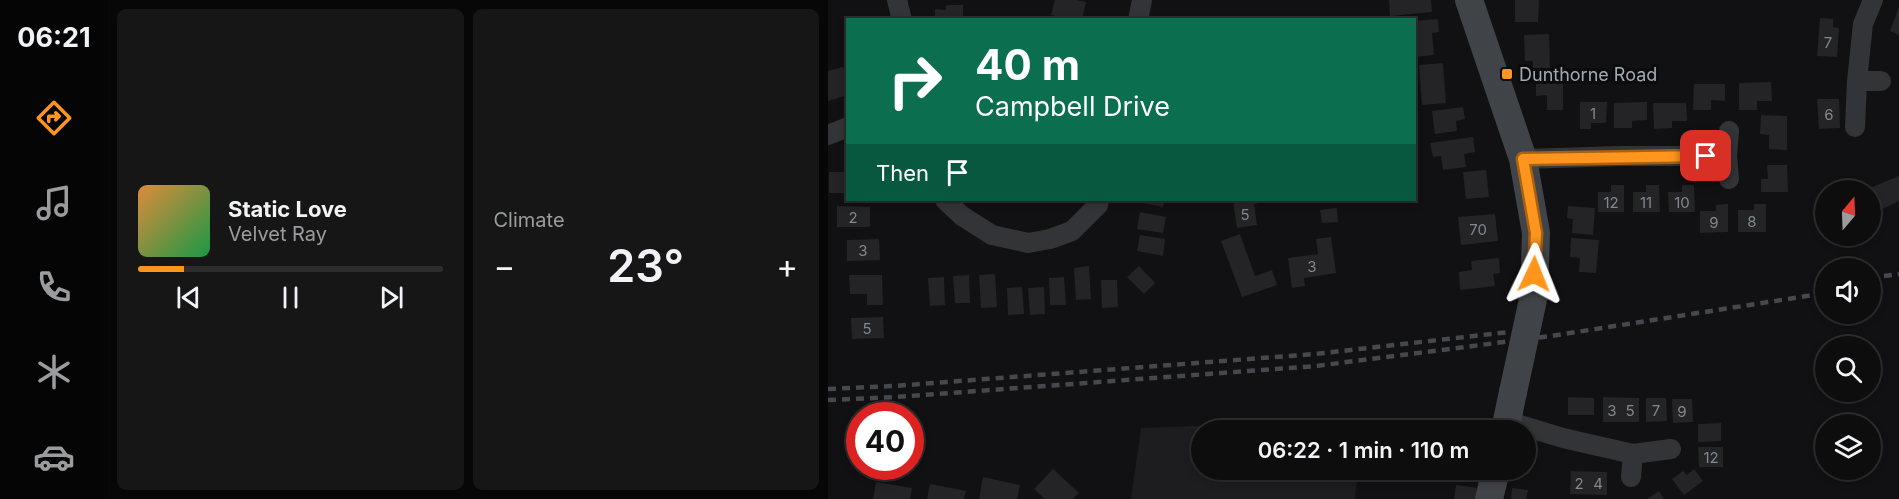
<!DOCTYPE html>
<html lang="en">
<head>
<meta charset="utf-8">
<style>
	:root { --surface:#0d0d0e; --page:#161617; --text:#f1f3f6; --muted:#9a9c9e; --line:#2d2d2e; --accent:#ff951d }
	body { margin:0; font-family:Inter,sans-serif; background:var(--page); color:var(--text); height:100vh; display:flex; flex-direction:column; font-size:22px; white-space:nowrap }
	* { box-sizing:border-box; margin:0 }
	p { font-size:20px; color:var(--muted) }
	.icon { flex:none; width:33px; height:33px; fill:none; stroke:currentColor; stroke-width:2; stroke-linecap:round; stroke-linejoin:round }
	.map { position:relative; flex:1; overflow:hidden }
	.panel { display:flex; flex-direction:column; gap:9px; padding:9px; background:#070708; width:720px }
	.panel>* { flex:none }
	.hud { position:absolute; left:18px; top:18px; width:570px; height:183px; border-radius:0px; box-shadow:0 3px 9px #0003,0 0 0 2px var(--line); background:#0b6e4f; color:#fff; overflow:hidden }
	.needle { width:39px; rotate:19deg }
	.fabs { position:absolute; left:987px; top:180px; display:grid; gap:12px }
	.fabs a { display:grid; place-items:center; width:66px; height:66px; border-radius:50%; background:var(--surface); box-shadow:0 3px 9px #0003,0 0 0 2px var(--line); font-size:30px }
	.speed { position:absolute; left:18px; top:402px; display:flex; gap:12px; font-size:30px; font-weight:700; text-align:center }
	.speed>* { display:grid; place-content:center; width:78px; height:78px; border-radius:50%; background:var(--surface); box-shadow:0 3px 9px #0003,0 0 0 2px var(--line); line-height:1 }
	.speed .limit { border:9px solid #d22; background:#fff; color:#111 }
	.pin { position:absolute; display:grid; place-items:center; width:51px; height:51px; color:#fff; margin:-26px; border-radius:12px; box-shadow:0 3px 9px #0006 }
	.me { position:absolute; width:66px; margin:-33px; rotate:2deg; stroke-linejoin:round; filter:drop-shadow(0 0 4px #0008) }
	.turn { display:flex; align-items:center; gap:21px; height:126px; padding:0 30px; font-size:27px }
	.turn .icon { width:78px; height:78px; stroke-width:2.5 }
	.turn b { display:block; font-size:42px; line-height:51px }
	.then { display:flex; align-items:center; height:57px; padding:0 30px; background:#0003; gap:12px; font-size:22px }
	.big { font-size:45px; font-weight:600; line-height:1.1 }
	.panel .widget { flex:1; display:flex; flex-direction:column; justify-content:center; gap:9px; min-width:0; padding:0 21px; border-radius:9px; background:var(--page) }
	.song { display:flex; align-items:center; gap:18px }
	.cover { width:72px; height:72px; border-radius:9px; background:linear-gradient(135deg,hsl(30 70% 55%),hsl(140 70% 35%)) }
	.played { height:6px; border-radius:3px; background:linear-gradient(90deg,var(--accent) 15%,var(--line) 15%) }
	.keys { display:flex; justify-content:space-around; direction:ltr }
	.heat { display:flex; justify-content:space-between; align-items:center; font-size:33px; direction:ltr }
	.panel .tiles { flex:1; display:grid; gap:9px; grid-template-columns:repeat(2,1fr) }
	.trip { position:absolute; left:363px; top:420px; width:345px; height:60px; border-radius:30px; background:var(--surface); box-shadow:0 3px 9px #0003,0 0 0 2px var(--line); font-weight:600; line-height:60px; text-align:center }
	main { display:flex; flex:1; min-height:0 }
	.tab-bar { display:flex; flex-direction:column; width:108px; justify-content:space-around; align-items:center; background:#050506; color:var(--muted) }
	.tab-bar .icon { width:42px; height:42px }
	.tab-bar .active { color:var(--accent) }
	.tab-bar b { font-size:27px; color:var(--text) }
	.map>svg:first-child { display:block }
</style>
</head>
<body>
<main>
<nav class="tab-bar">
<b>06:21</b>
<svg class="icon active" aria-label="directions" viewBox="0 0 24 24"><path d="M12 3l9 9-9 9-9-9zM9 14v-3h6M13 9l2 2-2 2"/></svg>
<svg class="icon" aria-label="music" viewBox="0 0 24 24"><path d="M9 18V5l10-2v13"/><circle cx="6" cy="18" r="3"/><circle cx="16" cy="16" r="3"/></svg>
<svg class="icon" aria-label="phone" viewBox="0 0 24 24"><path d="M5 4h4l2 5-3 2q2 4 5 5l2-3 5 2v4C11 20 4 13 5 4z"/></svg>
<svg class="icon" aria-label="climate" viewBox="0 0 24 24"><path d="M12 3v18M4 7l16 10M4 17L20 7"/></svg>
<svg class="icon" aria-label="car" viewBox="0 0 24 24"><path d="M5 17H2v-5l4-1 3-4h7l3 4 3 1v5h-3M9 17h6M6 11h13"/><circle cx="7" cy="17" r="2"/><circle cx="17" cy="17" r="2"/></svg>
</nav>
<section class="panel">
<div class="tiles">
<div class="widget">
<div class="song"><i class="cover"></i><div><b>Static Love</b><p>Velvet Ray</p></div></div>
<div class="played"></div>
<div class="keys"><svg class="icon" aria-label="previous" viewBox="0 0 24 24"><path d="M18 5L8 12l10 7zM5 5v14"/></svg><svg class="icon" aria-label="pause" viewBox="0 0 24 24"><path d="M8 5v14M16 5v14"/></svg><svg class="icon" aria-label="next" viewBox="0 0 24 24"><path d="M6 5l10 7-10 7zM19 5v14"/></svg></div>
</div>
<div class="widget"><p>Climate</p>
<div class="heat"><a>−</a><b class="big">23°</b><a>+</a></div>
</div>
</div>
</section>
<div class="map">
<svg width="1071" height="499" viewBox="0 0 1071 499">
	<rect width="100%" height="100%" fill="#111113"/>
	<path fill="#1d1d20" d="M536 420 534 430H374V470H530L527 499H303L313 428Z"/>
	<path fill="#242427" d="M227 0H248L258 2 254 20H243L223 15Z
		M561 0H603L604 12 562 16Z
		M687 0H711L710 22H687Z
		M118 5H135V20H107V9L118 10Z
		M1071 7V35L1062 31Z
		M992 18 1005 19V27L1011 28 1009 57 989 56Z
		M610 19 611 32 604 33 606 55 586 57V21Z
		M721 34 722 68H705V61H697L696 35Z
		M615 63 618 103 594 105 591 65Z
		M15 67 20 82V95L0 101V71Z
		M708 76H735V110H719V95L708 96Z
		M943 82 944 101H929V110H911V83Z
		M866 84H897V101L883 100V110H865Z
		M989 99H1011L1012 128 991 129Z
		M752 102H779L778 123H763V129H752Z
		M819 102V120L804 121V128H786V103Z
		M825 103H858L859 121H844V128L826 129Z
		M635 107 637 119 628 121 629 131 607 134 604 111Z
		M933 115 959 116V150L941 149V135L932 134Z
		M645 137 647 152 636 154 638 167 615 170 613 156 605 157 602 143Z
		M939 165H959L960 192H933V179H940Z
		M658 170 661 197 638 199 635 172Z
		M1 172H20V193H1Z
		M1071 176V201L1046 213 1042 205V190H1037Z
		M783 185H796V212H770V192H783Z
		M818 185H831L832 212H805V192H818Z
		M854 185H866L867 212H841L840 192H854Z
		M310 200H337L335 207 310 202Z
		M405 200H441L442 201 426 204 429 225 409 228Z
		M900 204V232L872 233V211H888V205Z
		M926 204H938V232H910V210H926Z
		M9 206 42 207V227H9Z
		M740 206 767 208 765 235 744 233 745 219 739 218Z
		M509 208 510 222 494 223 492 210Z
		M312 212 338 217 335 233 309 229Z
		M667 214 670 241 633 245 630 217Z
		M412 234 427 276 444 270 449 285 414 297 393 241Z
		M312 235 337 239 335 256 309 251Z
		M503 237 508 273 476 278 477 286 464 288 460 258 490 254 488 239Z
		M743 238 771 240 768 273 751 272 752 258 742 257Z
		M51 239 52 260 19 261V240Z
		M671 258 672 273 665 274 667 286 632 290 631 272 644 270 643 261Z
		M261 266 263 299 248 300 246 268Z
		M311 266 327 283 316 294 299 277Z
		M167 274 169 307 153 308 151 275Z
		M21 275H54L55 305H39V294H22Z
		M141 275 142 303H127L125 276Z
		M116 277 117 305 102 306 100 278Z
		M236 277 238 305H222L221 278Z
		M273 280H289L290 307 274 308Z
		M194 287 196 314 180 315 179 288Z
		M216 287 217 314 202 315 200 288Z
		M55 317 56 338 24 339 23 318Z
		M740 397 766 398V415H740Z
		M775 397 811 398V422H775Z
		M818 398H838L839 421 818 422Z
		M844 399H864L865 422 845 423Z
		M893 423V441L870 442V424Z
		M618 425H651V430H618Z
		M870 447H895V467H871Z
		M225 469 251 493 245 499H217L206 489Z
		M866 469 875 481 856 495 844 479 855 471 859 475Z
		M617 470H649V476L617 473Z
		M743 471 779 472V495L742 494Z
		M155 477 192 485 189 499H151Z
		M48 482 84 488 82 499H45Z
		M102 484 138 491 136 499H99Z
		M628 485 649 488 647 499H626Z
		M684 488 700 490 698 499H683Z
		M831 491 836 499H819Z"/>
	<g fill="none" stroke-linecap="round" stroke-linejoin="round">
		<path stroke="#323438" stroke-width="20" d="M69 0 74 20
			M310 20 314 0
			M1029 81H1053
			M1027 127 1029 81 1035 24 1045 0
			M901 131 899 156 901 179
			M0 135 20 127
			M695 159 794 156H899
			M117 200 134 216 164 235 200 243 222 239 244 231 270 205 271 200
			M680 419 692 425 735 438 805 454 843 449
			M803 477 805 454"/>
		<path stroke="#404348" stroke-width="28" d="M641 0 695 159 708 233 706 295
			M677 430 685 392
			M661 499 668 470"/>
		<path stroke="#45484d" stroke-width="4.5" stroke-dasharray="8 6" stroke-linecap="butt" d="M1042 278 1071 274
			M0 389 66 386 487 354 681 332
			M0 400 68 397 488 366 723 336 998 293"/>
		<path stroke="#404348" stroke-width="28" d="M685 392 706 295"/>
	</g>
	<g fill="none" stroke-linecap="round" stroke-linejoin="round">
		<defs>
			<path id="route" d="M706 274 708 233 695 159 878 156"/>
		</defs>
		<use href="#route" stroke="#a66113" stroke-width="15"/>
		<use href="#route" stroke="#ff951d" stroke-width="10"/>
	</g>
	<rect fill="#ff951d" stroke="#0c0c0e" stroke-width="2" x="673" y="68" width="12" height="12" rx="3"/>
	<g text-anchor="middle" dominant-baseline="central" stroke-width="6" stroke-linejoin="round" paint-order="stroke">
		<g font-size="15" fill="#818891">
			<text x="1000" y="42">7</text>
			<text x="765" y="113">1</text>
			<text x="1001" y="114">6</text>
			<text x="783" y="202">12</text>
			<text x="818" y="202">11</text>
			<text x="854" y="202">10</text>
			<text x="417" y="214">5</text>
			<text x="25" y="217">2</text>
			<text x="924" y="221">8</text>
			<text x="886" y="222">9</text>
			<text x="650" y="229">70</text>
			<text x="35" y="250">3</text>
			<text x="484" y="266">3</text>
			<text x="39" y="328">5</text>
			<text x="784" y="410">3</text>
			<text x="802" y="410">5</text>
			<text x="828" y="410">7</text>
			<text x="854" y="411">9</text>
			<text x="883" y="457">12</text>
			<text x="751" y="483">2</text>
			<text x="770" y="483">4</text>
		</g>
		<g font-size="18" fill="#a1aab5" stroke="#0c0c0e" text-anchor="start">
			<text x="691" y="74">Dunthorne Road</text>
		</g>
	</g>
</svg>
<div class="fabs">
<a><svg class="needle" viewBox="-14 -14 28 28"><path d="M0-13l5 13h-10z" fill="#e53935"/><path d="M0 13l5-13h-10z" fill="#9a9c9e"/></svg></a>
<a><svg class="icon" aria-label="sound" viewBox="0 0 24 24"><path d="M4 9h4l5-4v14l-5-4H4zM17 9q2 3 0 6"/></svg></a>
<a><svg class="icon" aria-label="search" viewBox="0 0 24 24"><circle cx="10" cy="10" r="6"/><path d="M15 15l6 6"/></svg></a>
<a><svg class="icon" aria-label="layers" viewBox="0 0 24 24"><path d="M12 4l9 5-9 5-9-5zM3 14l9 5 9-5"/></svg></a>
</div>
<div class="speed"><div class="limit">40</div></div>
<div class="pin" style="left:878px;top:156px;background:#d93025"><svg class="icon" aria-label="arrive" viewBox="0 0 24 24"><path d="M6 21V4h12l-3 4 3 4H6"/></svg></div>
<svg class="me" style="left:706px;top:274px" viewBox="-20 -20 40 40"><path d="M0-17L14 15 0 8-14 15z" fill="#ff951d" stroke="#fff" stroke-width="4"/></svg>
<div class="trip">06:22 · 1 min · 110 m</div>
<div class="hud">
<div class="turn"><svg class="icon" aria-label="right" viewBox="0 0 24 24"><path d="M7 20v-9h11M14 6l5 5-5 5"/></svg><div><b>40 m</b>Campbell Drive</div></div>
<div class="then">Then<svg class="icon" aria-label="arrive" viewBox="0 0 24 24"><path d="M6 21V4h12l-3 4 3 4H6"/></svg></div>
</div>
</div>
</main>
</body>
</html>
